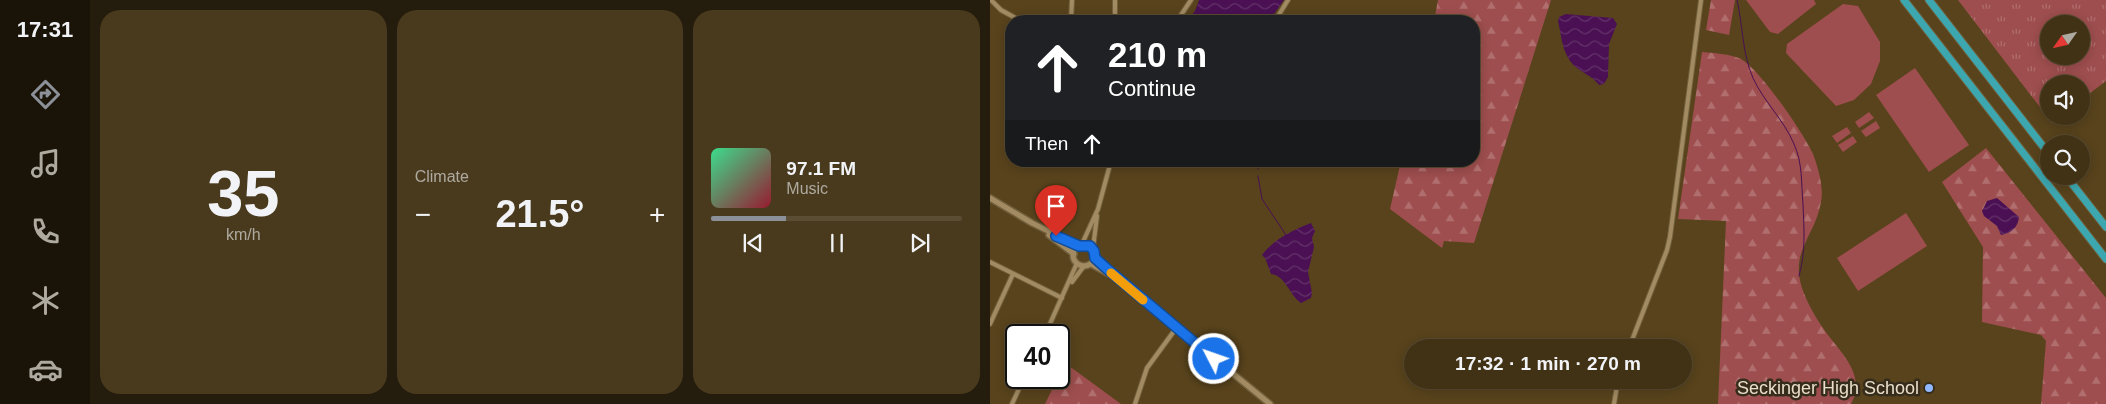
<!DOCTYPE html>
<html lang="en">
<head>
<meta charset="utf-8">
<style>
	:root { --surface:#423215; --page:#493a1e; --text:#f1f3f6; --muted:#aeaaa0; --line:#5a4d34; --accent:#8c9099 }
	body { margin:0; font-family:Helvetica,sans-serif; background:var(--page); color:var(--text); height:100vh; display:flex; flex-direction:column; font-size:19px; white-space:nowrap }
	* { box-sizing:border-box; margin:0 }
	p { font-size:16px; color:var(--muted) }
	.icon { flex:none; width:28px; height:28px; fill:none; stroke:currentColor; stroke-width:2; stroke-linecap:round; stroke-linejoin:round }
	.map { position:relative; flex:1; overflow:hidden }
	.side { display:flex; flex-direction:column; gap:10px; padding:10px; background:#241c0c; width:900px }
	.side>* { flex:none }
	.banner { position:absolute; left:15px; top:15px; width:475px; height:152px; border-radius:20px; box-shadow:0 2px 12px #0003,0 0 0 1px var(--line); background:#202124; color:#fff; overflow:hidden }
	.needle { width:32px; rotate:236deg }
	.tools { position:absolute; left:1050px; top:15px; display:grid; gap:10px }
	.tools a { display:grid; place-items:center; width:50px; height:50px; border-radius:50%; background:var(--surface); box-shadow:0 2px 12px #0003,0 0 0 1px var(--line); font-size:25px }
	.speed { position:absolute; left:15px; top:324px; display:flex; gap:10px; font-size:25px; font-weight:700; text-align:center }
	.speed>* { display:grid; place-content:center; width:65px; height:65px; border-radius:50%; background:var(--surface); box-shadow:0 2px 12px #0003,0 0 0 1px var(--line); line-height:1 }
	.speed .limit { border:2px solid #111; border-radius:8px; background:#fff; color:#111 }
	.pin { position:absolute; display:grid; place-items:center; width:42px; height:42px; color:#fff; margin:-51px -21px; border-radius:50% 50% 50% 0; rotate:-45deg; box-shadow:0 0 5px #0007 }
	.pin .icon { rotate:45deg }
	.me { position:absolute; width:55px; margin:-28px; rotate:311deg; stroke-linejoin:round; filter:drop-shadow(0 0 4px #0008) }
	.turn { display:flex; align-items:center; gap:18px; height:105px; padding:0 20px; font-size:22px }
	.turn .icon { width:65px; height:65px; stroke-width:2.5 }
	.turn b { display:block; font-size:35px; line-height:42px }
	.then { display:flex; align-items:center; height:48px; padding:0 20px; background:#0003; gap:10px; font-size:19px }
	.big { font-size:38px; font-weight:700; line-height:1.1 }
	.side .widget { flex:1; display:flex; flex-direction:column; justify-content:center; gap:8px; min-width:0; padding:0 18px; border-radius:20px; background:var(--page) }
	.side .dial { align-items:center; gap:0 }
	.dial b { font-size:65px; line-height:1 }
	.song { display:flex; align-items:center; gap:15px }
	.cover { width:60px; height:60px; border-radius:8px; background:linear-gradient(135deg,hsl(150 70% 55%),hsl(350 70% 35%)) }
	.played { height:5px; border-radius:2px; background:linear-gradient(90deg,var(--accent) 30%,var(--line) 30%) }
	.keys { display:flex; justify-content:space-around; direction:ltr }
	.heat { display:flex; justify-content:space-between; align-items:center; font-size:28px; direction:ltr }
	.side .tiles { flex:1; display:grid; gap:10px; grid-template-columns:repeat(3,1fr) }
	.trip { position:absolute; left:414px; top:339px; width:288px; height:50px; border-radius:25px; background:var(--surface); box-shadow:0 2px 12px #0003,0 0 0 1px var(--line); font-weight:700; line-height:50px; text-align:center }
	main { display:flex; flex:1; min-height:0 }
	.tab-bar { display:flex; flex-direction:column; width:90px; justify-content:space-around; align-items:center; background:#1a1408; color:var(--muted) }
	.tab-bar .icon { width:35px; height:35px }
	.tab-bar .current { color:var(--accent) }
	.tab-bar b { font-size:22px; color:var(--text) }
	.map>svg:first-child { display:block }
</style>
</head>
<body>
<main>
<nav class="tab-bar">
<b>17:31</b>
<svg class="icon current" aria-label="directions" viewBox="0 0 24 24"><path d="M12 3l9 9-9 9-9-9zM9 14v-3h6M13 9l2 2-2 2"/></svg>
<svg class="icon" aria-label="music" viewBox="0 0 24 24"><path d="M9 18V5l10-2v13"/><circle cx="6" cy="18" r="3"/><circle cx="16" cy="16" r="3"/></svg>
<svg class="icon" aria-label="phone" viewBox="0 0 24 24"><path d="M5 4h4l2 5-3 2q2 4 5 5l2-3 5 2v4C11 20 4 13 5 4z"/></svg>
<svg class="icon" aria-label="climate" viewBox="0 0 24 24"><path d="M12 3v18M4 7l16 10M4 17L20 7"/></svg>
<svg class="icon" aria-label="car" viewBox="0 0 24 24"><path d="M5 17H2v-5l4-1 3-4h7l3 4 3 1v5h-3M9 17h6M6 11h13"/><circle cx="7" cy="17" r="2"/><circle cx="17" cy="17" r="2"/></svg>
</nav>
<section class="side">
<div class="tiles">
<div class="widget dial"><b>35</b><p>km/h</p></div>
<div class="widget"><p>Climate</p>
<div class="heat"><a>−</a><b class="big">21.5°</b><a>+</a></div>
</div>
<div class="widget">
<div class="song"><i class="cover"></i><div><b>97.1 FM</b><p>Music</p></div></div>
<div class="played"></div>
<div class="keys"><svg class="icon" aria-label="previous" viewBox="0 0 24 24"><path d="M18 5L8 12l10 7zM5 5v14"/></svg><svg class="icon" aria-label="pause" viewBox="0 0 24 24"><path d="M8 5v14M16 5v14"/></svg><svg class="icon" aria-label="next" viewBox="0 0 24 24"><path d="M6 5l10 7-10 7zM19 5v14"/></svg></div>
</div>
</div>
</section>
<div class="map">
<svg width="1116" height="404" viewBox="0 0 1116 404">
	<defs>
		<pattern id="forest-firs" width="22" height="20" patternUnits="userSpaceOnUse" patternTransform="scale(1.25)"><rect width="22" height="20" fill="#9e4e4e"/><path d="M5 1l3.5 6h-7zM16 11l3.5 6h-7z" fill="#b06f6e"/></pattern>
		<pattern id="park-tufts" width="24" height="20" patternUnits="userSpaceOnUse" patternTransform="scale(1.25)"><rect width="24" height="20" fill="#9e4e4e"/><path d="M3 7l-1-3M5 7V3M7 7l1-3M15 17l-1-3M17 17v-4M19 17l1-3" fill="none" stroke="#b06f6e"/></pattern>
		<pattern id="water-waves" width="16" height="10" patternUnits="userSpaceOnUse" patternTransform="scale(1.25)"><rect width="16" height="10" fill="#4a1053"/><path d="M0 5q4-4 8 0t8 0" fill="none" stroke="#64326a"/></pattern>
	</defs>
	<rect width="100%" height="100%" fill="#58431c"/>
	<path fill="url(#forest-firs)" d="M448 0H561L484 243 454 241 452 248 400 209 411 161H484V21H444Z
		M721 0H745L739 35 716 30Z
		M712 52C724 53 738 54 749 58 768 66 814 134 823 154 828 167 834 187 831 202 825 237 800 250 812 288 817 303 826 318 835 331 851 353 877 375 861 404H728L736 221 688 219Z
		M996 148 1116 298V404H1051L1056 341 1051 335 992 322 993 247 952 182Z
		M75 363 131 404H55Z"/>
	<path fill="url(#park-tufts)" fill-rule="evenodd" d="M968 0H1116V81L1091 100V84H1059V116H1071L1062 123ZM1059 24H1091V56H1059Z"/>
	<path fill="#9e4e4e" d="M756 0H824L826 4 788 34 780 32Z
		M853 4 868 6 890 42V61L881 84 864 100 846 106 796 53 797 44Z
		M925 68 979 145 939 172 886 95Z
		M879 112 884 118 869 128 865 122Z
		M886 121 890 128 876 137 871 131Z
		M857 127 861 133 847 143 842 136Z
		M863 136 867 142 853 152 848 145Z
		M916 213 937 246 868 291 847 258Z"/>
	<path fill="url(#water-waves)" d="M209 0H294L279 21H197L205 11Z
		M576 14 623 18 627 24 619 44 618 77 614 84 609 85C603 77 595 74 587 68 572 56 572 38 568 21L569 17Z
		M1007 198 1029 217C1028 227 1022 233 1011 235L1007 226 994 216 992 211 997 201Z
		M321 223 325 231 322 238 324 247 318 272 322 293 321 298 311 303C300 296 295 275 281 274L275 258 272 255C283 240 304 229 321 223Z"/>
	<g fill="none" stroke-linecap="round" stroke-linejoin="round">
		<path stroke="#4a1053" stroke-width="1" d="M747 0C753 26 752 53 763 78 774 102 794 120 804 144 813 164 811 183 813 204 814 230 816 251 809 276
			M268 169 269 161
			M268 176 272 199 296 235"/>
		<defs>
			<path id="minor" d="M1 0 11 10 31 21
				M125 0V21
				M81 21 82 0
				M187 21 201 0
				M285 21 298 0
				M92 244 108 209 121 161
				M103 248 107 216
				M0 262 72 298
				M82 282 94 266
				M0 324 23 274
				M55 335 87 263
				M639 348 677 250 680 237 711 0
				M22 404 34 378
				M145 404 157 368 187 327
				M624 404 628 380"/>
			<path id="tertiary" d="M0 198 42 223 89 246
				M59 235 84 254
				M83 255a11 11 0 1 1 22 0a11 11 0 1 1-22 0Z
				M105 258 130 281 280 404
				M101 264 119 274"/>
			<path id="motorway" d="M914 0 1116 259
				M939 0 1059 154
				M1076 176 1116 227"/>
		</defs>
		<use href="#minor" stroke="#715f3c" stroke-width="6"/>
		<use href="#tertiary" stroke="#715f3c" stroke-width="8"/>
		<use href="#motorway" stroke="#715f3c" stroke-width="9"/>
		<use href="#minor" stroke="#a28b62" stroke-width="4"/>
		<use href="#tertiary" stroke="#a28b62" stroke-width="5"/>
		<use href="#motorway" stroke="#3da7af" stroke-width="7"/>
	</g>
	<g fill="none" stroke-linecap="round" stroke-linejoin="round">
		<defs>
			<path id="route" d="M66 236 89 246H100L104 251 105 258 116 268 224 359"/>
		</defs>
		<use href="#route" stroke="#114b97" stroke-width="12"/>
		<use href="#route" stroke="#1a73e8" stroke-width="9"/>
		<path stroke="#f59e0b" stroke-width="9" d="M121 273 153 300"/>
	</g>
	<circle fill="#91b8fd" stroke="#352c1b" stroke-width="2" cx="939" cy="388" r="5"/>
	<g text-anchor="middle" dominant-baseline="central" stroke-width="5" stroke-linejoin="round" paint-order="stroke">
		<g font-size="18" fill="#eadec9" stroke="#352c1b" text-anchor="end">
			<text x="929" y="388">Seckinger High School</text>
		</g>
	</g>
</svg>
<div class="tools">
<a><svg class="needle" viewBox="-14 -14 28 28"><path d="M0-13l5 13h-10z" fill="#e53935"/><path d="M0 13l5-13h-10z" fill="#aeaaa0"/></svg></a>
<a><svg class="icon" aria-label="sound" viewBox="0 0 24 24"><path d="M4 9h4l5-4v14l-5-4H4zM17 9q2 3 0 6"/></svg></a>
<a><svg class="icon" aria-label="search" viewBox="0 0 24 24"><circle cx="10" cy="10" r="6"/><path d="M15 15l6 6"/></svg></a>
</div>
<div class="speed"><div class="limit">40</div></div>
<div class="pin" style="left:66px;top:236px;background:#d93025"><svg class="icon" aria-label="arrive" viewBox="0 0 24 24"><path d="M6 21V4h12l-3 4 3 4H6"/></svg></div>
<svg class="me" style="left:224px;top:359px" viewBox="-20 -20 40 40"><circle r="17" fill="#1a73e8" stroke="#fff" stroke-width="3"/><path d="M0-11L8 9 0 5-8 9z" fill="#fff"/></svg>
<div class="trip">17:32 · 1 min · 270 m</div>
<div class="banner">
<div class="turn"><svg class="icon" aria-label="ahead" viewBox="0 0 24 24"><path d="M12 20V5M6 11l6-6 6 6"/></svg><div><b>210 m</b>Continue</div></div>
<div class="then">Then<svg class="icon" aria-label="ahead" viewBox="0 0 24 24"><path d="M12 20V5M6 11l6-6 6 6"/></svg></div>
</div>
</div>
</main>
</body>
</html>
